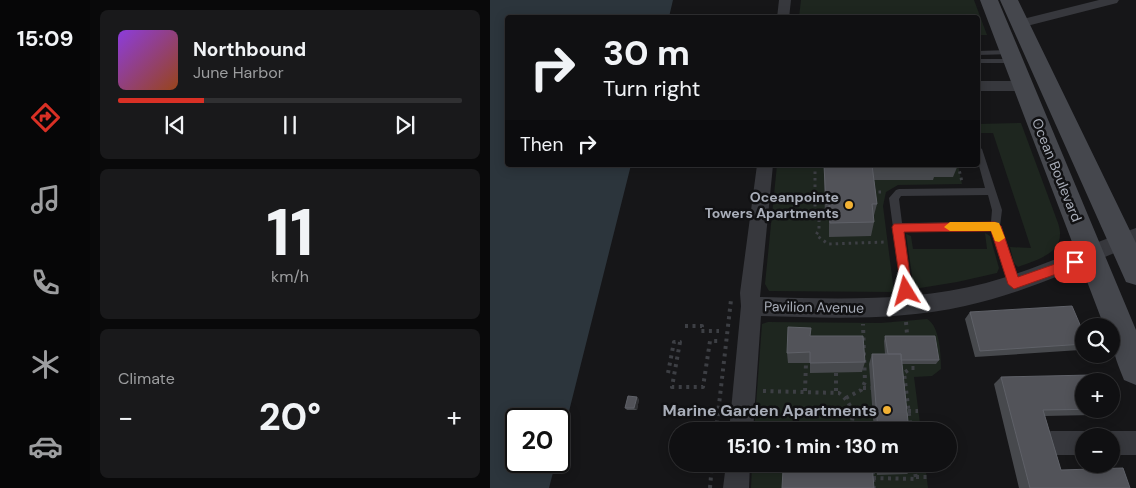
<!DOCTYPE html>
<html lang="en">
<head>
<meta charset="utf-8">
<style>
	:root { --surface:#101012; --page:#19191b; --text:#f1f3f6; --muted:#9c9d9f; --line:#303032; --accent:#d93025 }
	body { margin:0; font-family:"DM Sans",sans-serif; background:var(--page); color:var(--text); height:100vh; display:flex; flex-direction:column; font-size:19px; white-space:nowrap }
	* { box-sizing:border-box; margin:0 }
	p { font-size:16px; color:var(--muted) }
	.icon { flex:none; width:28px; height:28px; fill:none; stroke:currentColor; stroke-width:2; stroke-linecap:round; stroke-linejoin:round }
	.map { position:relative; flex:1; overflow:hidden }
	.sheet { display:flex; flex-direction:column; gap:10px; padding:10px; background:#09090a; width:400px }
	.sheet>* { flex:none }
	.guide { position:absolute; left:15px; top:15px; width:475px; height:152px; border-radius:5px; box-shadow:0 2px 12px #0003,0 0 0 1px var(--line); background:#101012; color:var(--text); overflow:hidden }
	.controls { position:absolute; left:585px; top:318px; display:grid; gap:10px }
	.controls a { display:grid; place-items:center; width:45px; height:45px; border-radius:50%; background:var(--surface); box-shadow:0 2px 12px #0003,0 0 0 1px var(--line); font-size:25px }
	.speed { position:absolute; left:15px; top:408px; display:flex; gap:10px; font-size:25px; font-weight:700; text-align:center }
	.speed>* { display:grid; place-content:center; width:65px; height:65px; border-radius:50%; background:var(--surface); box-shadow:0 2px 12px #0003,0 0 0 1px var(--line); line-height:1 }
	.speed .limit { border:2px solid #111; border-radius:8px; background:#fff; color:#111 }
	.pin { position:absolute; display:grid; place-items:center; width:42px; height:42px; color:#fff; margin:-21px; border-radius:10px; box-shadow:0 2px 8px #0006 }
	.me { position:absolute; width:55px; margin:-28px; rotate:352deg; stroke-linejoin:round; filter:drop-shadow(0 0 4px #0008) }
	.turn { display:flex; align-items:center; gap:18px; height:105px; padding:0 15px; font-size:22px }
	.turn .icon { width:65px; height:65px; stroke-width:2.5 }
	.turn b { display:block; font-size:35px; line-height:42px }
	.then { display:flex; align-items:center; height:48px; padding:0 15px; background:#0003; gap:10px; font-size:19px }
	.big { font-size:38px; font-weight:700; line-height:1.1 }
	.sheet .widget { flex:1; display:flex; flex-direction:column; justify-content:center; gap:8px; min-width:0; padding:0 18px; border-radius:8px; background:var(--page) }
	.sheet .dial { align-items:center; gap:0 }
	.dial b { font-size:65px; line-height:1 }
	.song { display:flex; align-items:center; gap:15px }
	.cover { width:60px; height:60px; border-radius:8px; background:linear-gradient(135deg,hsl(270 70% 55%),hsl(20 70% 35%)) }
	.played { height:5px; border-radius:2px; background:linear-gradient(90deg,var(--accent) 25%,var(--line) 25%) }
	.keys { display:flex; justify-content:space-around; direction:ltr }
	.heat { display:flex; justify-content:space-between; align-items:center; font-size:28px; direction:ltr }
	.trip { position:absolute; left:179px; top:422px; width:288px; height:50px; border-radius:25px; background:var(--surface); box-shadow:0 2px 12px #0003,0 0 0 1px var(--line); font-weight:700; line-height:50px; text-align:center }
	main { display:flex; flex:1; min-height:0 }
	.dock { display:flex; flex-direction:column; width:90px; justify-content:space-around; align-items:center; background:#060607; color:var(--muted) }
	.dock .icon { width:35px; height:35px }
	.dock .active { color:var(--accent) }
	.dock b { font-size:22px; color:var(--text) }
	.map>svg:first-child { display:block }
</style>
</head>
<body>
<main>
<nav class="dock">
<b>15:09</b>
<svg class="icon active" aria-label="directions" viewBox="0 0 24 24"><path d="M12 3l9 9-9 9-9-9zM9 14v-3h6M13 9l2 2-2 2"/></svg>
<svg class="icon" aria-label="music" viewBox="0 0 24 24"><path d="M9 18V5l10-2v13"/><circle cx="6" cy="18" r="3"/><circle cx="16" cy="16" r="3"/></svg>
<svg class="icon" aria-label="phone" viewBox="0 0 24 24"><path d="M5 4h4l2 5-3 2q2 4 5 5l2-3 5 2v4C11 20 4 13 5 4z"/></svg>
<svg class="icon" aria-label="climate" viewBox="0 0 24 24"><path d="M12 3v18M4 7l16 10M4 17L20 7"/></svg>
<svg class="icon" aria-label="car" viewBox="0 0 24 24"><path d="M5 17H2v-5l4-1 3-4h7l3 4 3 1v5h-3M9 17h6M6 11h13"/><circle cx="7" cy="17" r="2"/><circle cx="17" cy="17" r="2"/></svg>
</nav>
<section class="sheet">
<div class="widget">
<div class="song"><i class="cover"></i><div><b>Northbound</b><p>June Harbor</p></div></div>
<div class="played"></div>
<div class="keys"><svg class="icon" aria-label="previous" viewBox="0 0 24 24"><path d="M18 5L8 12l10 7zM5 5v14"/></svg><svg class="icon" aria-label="pause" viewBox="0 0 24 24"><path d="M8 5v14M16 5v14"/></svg><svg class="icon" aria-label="next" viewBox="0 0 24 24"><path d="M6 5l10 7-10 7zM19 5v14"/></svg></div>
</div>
<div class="widget dial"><b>11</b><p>km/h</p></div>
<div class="widget"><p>Climate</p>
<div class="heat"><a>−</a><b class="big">20°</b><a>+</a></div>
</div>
</section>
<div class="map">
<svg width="646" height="488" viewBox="0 0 646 488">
	<rect width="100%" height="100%" fill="#161618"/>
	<path fill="#1e261f" d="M311 0H484L497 35H488V18L309 17Z
		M531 123 568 223C578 252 549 259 528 267L524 263 520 247 541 248 503 133H488V124Z
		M287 165H468L472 184 408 185 396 192 393 206 404 292 279 291 275 284Z
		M495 233 500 236 509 268 507 273 467 282 424 289 416 234 421 236 423 249H497Z
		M437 319C450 326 451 356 451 369L442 376 424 377 431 431H264L272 324 278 322 391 323Z
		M262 464H435L438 488H261Z"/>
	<path fill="#2c353c" d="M0 0H183L179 17 18 18V165H141L69 451V419H26V461H66L59 488H0Z"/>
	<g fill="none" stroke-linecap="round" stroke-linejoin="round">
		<path stroke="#3d3f44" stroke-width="3" stroke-dasharray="2.5 4" stroke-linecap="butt" d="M325 165V218H329V230L326 235 338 244 397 242
			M468 165 472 182
			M382 192H395"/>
		<path stroke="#3d3f44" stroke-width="4" stroke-dasharray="3 4.5" stroke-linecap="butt" d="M416 322 417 334
			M195 326H212L211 331H229
			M178 373 184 342H190L182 387H213L220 341H228
			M346 373V391
			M373 388H381
			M273 391 349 393C362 403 366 416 359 431
			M315 391 316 363
			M356 398 371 390 375 382 373 324
			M418 411H428
			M226 431 241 300
			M421 431 414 373 421 368H429
			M382 464 384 488
			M314 473 315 464
			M426 477H437
			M383 478 426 479 424 464
			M220 488 222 464"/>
		<path fill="#37383d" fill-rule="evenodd" d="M519 50H522V54L488 55V51Z
			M488 59H523L527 61 523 63H488Z
			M488 146 492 149 512 210 510 226 530 284 529 287 525 289 521 287 501 230 413 231 423 305 422 308 418 310 414 308 399 198 406 190 409 189 495 188 488 162ZM498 195 502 210 501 222 412 223 409 199 411 196Z"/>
		<path fill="#37383d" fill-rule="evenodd" d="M289 0H301L299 18H287Z
			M609 0H629L627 3 529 28 523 24 525 21Z
			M488 81H532L539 86 532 91H488Z
			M267 165H283L270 297C346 299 423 302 496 283 548 269 596 245 646 228V244C590 267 534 293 475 306 408 321 339 318 271 316L263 431H239L251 306 250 293Z
			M561 431H594L603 436H594V455H561L552 452 549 443 552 434Z
			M621 431H646V455H621V436H612Z
			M236 464H260L259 488H233Z"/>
		<path fill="#45474d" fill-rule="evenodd" d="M490 0H508L646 330V385L634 380C626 360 621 348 621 326H614Z
			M510 0H528L646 243V285L636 282 632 273Z"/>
	</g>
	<path fill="#47494d" d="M334 165H468L463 177H444L443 180H384L387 204 383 219 384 222 381 236 339 237V219H335Z
		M480 312 594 334V348L590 350 485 357 475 319Z
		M321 336 375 362 372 372 320 373V363H298L297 353Z
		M395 336 449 360 446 364H412L419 431H384L379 364 382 354H395L394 341Z
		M511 377 614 409 602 415 555 416 571 470 640 488H529L504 384Z
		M149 399 147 410H137L135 408Z
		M386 464H423V469L417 474 387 475Z"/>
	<path fill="#2f3033" d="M147 397 149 399 147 410 144 408Z"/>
	<path fill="#525359" stroke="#5f6168" d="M334 165H382L387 204H382L384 222 340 223 339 204H336Z
		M582 306 594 334V344L490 351 480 312Z
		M298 327 321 328 320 336H373L375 362 320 363V352L297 353Z
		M395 336H445L449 360H411V354H398Z
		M382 354H411L419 431H388Z
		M601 375 604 381H594V409H614L553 410 571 470 633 468 640 488H540L511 377Z
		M138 396 147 397 144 408H135Z
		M319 464H382L384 488H292L293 470H319Z
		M390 464H423V469L391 470Z"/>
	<path fill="#d93025" stroke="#8d1f18" d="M505 222 511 226 528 277 585 257 591 262 589 266 524 289 518 284 501 231 414 232 422 291 421 295H412L402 227 404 224Z"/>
	<path fill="#f59e0b" d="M460 222H505L509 223 515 238 509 242 505 241 501 231H460L454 227Z"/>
	<g fill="#f2b134" stroke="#111113" stroke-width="2">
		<circle cx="359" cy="205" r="5"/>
		<circle cx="397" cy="410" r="5"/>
	</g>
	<g text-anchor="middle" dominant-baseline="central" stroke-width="5" stroke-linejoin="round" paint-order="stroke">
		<g font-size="14" fill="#a8adb8" stroke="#111113">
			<text transform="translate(567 170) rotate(68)">Ocean Boulevard</text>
			<text transform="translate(324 307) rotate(1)">Pavilion Avenue</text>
		</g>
		<g font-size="14" font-weight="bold" fill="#a8adb8" stroke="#111113" text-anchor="end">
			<text x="349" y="197">Oceanpointe<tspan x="349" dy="16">Towers Apartments</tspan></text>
		</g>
		<g font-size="16" font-weight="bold" fill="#a8adb8" stroke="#111113" text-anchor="end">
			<text x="387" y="410">Marine Garden Apartments</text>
		</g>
	</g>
</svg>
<div class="controls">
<a><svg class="icon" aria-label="search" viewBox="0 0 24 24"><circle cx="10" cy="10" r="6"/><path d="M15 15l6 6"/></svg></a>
<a>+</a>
<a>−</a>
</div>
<div class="speed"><div class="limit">20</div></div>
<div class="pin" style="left:585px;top:262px;background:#d93025"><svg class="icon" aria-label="arrive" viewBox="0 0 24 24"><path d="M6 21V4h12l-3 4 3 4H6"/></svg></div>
<svg class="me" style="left:416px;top:291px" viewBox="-20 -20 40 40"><path d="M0-17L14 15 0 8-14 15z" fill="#d93025" stroke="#fff" stroke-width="4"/></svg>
<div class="trip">15:10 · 1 min · 130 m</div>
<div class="guide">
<div class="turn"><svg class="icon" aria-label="right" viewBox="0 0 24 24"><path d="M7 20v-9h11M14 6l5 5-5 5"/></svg><div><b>30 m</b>Turn right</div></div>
<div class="then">Then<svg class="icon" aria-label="right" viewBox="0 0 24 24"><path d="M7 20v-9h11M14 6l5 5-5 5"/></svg></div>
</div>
</div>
</main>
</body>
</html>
